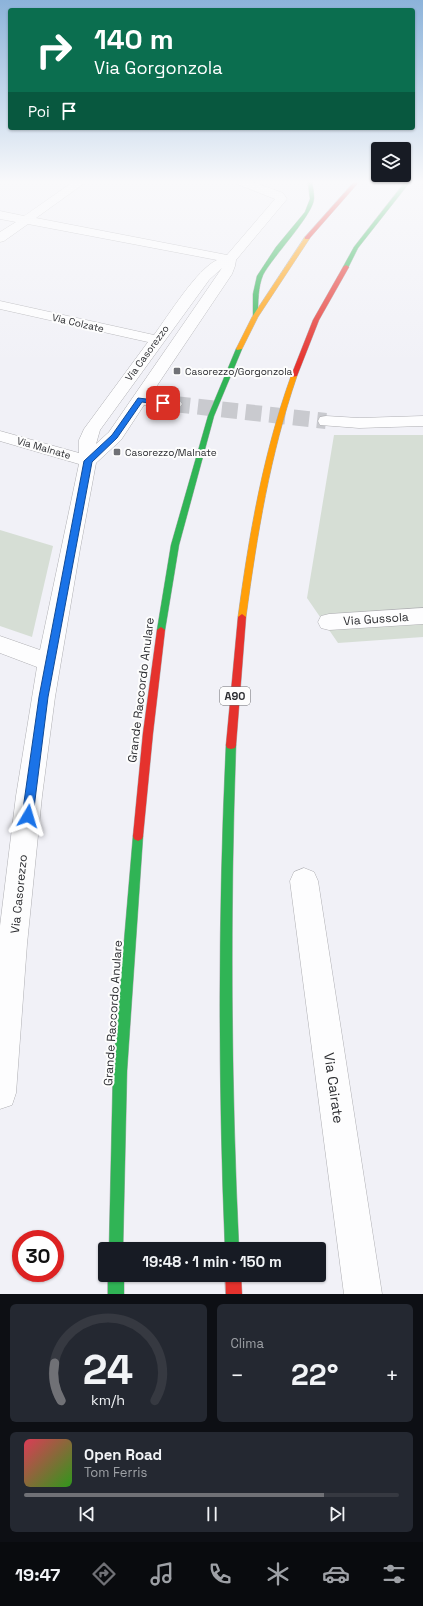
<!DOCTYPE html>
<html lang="it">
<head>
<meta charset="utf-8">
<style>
	:root { --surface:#171b24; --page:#242831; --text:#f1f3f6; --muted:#9ea1a6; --line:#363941; --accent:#707176 }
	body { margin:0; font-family:"Space Grotesk",sans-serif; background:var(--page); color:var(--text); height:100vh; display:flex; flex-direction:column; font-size:15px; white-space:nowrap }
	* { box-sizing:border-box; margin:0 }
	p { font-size:13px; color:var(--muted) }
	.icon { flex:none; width:22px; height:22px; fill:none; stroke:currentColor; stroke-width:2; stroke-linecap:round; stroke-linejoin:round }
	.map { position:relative; height:1294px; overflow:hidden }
	.side { display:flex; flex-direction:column; gap:10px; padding:10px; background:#0d0f14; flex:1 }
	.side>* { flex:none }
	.hud { position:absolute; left:8px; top:8px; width:407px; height:122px; border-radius:4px; box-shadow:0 1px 3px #0004; background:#0b6e4f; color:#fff; overflow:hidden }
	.buttons { position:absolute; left:371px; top:142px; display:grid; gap:8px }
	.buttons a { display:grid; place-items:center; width:40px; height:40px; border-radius:4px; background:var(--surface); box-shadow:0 1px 3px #0004; font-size:20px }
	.speed { position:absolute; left:12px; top:1230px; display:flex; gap:8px; font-size:20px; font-weight:700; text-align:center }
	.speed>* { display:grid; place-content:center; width:52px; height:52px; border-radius:50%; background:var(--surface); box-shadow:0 1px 3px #0004; line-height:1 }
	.speed .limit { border:6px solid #d22; background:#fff; color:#111 }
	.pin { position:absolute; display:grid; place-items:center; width:34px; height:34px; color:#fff; margin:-17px; border-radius:8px; box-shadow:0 2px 6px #0006 }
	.me { position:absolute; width:44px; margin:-22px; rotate:7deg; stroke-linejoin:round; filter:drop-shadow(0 0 3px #0008) }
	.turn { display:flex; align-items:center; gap:14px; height:84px; padding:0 20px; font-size:18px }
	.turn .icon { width:52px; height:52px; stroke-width:2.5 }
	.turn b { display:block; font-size:28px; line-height:34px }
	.then { display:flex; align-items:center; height:38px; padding:0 20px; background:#0003; gap:8px; font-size:15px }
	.big { font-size:30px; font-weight:700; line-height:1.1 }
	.side .tile { flex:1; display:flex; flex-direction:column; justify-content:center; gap:6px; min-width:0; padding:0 14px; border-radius:6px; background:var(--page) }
	.side .dial { align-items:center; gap:0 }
	.dial svg { height:104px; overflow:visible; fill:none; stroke:var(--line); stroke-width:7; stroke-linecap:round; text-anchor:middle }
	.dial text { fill:var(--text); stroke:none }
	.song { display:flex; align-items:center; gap:12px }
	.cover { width:48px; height:48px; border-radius:6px; background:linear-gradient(135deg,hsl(350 70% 55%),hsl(110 70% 35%)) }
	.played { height:4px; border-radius:2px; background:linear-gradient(90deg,var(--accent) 80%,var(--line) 80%) }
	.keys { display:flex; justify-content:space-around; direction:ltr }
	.heat { display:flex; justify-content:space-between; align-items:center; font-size:22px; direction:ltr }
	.side .tiles { flex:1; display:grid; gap:10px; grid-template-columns:1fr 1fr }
	.tile:last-child { grid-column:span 2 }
	.trip { position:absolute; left:98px; top:1242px; width:228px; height:40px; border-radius:4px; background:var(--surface); box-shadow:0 1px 3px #0004; font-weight:700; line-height:40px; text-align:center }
	.dock { display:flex; height:64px; justify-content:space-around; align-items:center; background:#090b0e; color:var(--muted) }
	.dock .icon { width:28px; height:28px }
	.dock .active { color:var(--accent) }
	.dock b { font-size:18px; color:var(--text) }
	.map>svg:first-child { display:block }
</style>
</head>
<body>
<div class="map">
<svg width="423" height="1294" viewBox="0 0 423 1294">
	<rect width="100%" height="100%" fill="#f1f1f7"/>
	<path fill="#d6ded5" d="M334 435H423V637L338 643 307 598Z
		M0 530 53 546 32 637 0 626Z"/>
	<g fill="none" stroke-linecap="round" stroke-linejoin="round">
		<path stroke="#c9cacf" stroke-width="16" stroke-dasharray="16 8" stroke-linecap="butt" d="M174 404 326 421"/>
		<defs>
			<path id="street" d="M73 182H86L36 218 227 255 275 199 237 184 236 182H253L283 193 287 199 236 260 235 266 232 274 150 396 180 401 182 404 180 407 174 409 144 405 121 440 96 463 80 549 55 697 42 796 27 944 16 1093 12 1105 0 1109V926L16 796 37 667 0 653V636L40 650 79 464 0 441V431L79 453V440L84 429 148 342 0 309V301L154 335C168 316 197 269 217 260L28 224 4 241 0 242V232L16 222 0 219V211L24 216ZM222 268 109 432 96 444 100 430 209 280Z
				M326 416 359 418 423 416V426L359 428 320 425 318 421 320 417Z
				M423 608V624L329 630 321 628 318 622 321 616 329 614Z
				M304 868 314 872 318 881 382 1294H344L290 881 294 872Z"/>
			<path id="fast" d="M308 182H312C313 187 314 193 314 198 314 214 273 256 263 275 258 287 258 302 258 315L253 316V294L257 276 276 247 305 212 310 199Z
				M405 182H410L358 248 348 268H344L343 267 354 247Z
				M239 347 242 349 214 416 179 545 165 630 161 633 157 630 171 545 208 416 236 349Z
				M231 741 235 742 236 745C230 913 231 1081 239 1249H225C218 1081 218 913 226 745L227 742Z
				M138 831 142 833 143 836 127 1071 123 1249H109L113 1071 133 836 134 833Z
				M108 1275H124V1294H108Z"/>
			<path id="slow" d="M305 237 310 238 258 317 242 349 237 350 236 349 252 317Z
				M294 374 297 376C270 455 257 535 246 617L242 620 238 617C249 535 263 454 291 376Z"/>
			<path id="jam" d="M354 182H359L309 239H305V237Z
				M346 265 349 267 319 320 297 376 292 377 291 376 313 320 343 267Z
				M242 614 246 617 236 745 235 748 231 749 227 748 226 745 238 617Z
				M161 627 165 630 153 733 143 836 142 839 138 841 134 839 133 836 143 733 157 630Z
				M225 1275H241L242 1294H226Z"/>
		</defs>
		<use href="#street" stroke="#afafb3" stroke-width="1"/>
		<use href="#fast" stroke="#afafb3" stroke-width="1"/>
		<use href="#slow" stroke="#afafb3" stroke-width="1"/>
		<use href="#jam" stroke="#afafb3" stroke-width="1"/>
		<use href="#street" fill="#fdfdfe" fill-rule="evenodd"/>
		<use href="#fast" fill="#30b455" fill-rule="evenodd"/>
		<use href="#slow" fill="#ff9f0a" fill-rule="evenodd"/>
		<use href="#jam" fill="#e5322d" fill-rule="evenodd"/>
	</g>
	<linearGradient id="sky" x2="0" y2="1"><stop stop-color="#8cb3da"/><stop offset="0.5" stop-color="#f9f9fb"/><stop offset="1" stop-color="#f9f9fb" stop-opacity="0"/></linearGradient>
	<rect width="423" height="364" fill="url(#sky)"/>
	<path fill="#1a73e8" stroke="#114b97" d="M138 398 163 401 166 403 163 405 142 402 117 438 92 462 48 697 33 816 31 820 28 821 24 820 22 816 39 697 84 461 112 435Z"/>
	<g fill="#707176" stroke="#fdfdfd" stroke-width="1.5">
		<rect x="173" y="367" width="8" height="8" rx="2"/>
		<rect x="113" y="448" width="8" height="8" rx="2"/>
	</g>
	<g text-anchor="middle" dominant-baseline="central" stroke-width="4" stroke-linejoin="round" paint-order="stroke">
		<g font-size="10" fill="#2b2c30" stroke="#fdfdfd">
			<text transform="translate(78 323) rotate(13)">Via Colzate</text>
			<text transform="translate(147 353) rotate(-54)">Via Casorezzo</text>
			<text transform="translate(44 448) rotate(16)">Via Malnate</text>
		</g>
		<g font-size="10" fill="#2b2c30" stroke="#fdfdfd" text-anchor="start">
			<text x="185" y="371">Casorezzo/Gorgonzola</text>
			<text x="125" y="452">Casorezzo/Malnate</text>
		</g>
		<rect fill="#fdfdfd" stroke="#6a6b6e" stroke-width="1" x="220" y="687" width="30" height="18" rx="3"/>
		<g font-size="11" font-weight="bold" fill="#2b2c30">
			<text x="235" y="696">A90</text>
		</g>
		<g font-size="12" fill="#2b2c30" stroke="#fdfdfd">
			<text transform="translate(376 619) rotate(-4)">Via Gussola</text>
			<text transform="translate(141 690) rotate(-83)">Grande Raccordo Anulare</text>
			<text transform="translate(19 894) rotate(-84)">Via Casorezzo</text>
			<text transform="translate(113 1013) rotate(-86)">Grande Raccordo Anulare</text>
		</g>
		<g font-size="14" fill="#2b2c30" stroke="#fdfdfd">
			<text transform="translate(334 1088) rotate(82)">Via Cairate</text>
		</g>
	</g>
</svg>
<div class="buttons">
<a><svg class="icon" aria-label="layers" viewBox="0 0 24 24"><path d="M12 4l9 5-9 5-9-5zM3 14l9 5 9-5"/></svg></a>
</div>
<div class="speed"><div class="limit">30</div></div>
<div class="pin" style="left:163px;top:403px;background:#d93025"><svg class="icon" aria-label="arrive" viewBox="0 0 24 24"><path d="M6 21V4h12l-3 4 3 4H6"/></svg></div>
<svg class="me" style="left:28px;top:816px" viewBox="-20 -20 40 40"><path d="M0-17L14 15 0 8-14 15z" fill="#1a73e8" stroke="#fff" stroke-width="4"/></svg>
<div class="trip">19:48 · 1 min · 150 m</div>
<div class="hud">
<div class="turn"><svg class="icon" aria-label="right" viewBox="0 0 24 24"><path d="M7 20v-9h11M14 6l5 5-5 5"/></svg><div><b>140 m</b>Via Gorgonzola</div></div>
<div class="then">Poi<svg class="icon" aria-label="arrive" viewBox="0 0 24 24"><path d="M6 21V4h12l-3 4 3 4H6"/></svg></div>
</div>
</div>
<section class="side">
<div class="tiles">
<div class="tile dial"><svg viewBox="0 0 100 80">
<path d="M14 69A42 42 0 1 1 86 69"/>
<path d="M14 69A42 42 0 0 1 9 40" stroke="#707176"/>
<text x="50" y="56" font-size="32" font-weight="700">24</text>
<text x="50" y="72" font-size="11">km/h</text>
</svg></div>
<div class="tile"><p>Clima</p>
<div class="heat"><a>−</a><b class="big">22°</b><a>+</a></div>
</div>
<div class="tile">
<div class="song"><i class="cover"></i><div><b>Open Road</b><p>Tom Ferris</p></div></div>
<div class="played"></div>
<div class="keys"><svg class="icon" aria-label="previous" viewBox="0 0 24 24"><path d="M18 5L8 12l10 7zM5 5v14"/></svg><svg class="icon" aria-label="pause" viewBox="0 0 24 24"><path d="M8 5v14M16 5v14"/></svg><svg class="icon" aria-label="next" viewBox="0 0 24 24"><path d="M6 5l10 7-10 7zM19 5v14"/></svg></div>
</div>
</div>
</section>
<nav class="dock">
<b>19:47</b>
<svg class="icon active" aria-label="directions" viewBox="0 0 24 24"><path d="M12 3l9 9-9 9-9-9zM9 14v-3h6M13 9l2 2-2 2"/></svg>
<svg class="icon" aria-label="music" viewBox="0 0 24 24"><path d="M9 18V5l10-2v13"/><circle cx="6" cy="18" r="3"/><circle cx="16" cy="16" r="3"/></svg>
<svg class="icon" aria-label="phone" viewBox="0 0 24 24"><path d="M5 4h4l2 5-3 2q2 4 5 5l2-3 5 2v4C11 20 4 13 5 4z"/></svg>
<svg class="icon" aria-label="climate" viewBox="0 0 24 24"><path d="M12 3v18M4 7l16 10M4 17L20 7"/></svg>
<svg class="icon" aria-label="car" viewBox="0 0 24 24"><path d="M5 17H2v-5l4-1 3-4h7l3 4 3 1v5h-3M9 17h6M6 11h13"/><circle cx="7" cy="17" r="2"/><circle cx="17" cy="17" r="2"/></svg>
<svg class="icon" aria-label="filters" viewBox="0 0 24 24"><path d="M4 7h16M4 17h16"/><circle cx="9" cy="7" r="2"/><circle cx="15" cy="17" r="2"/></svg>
</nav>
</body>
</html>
